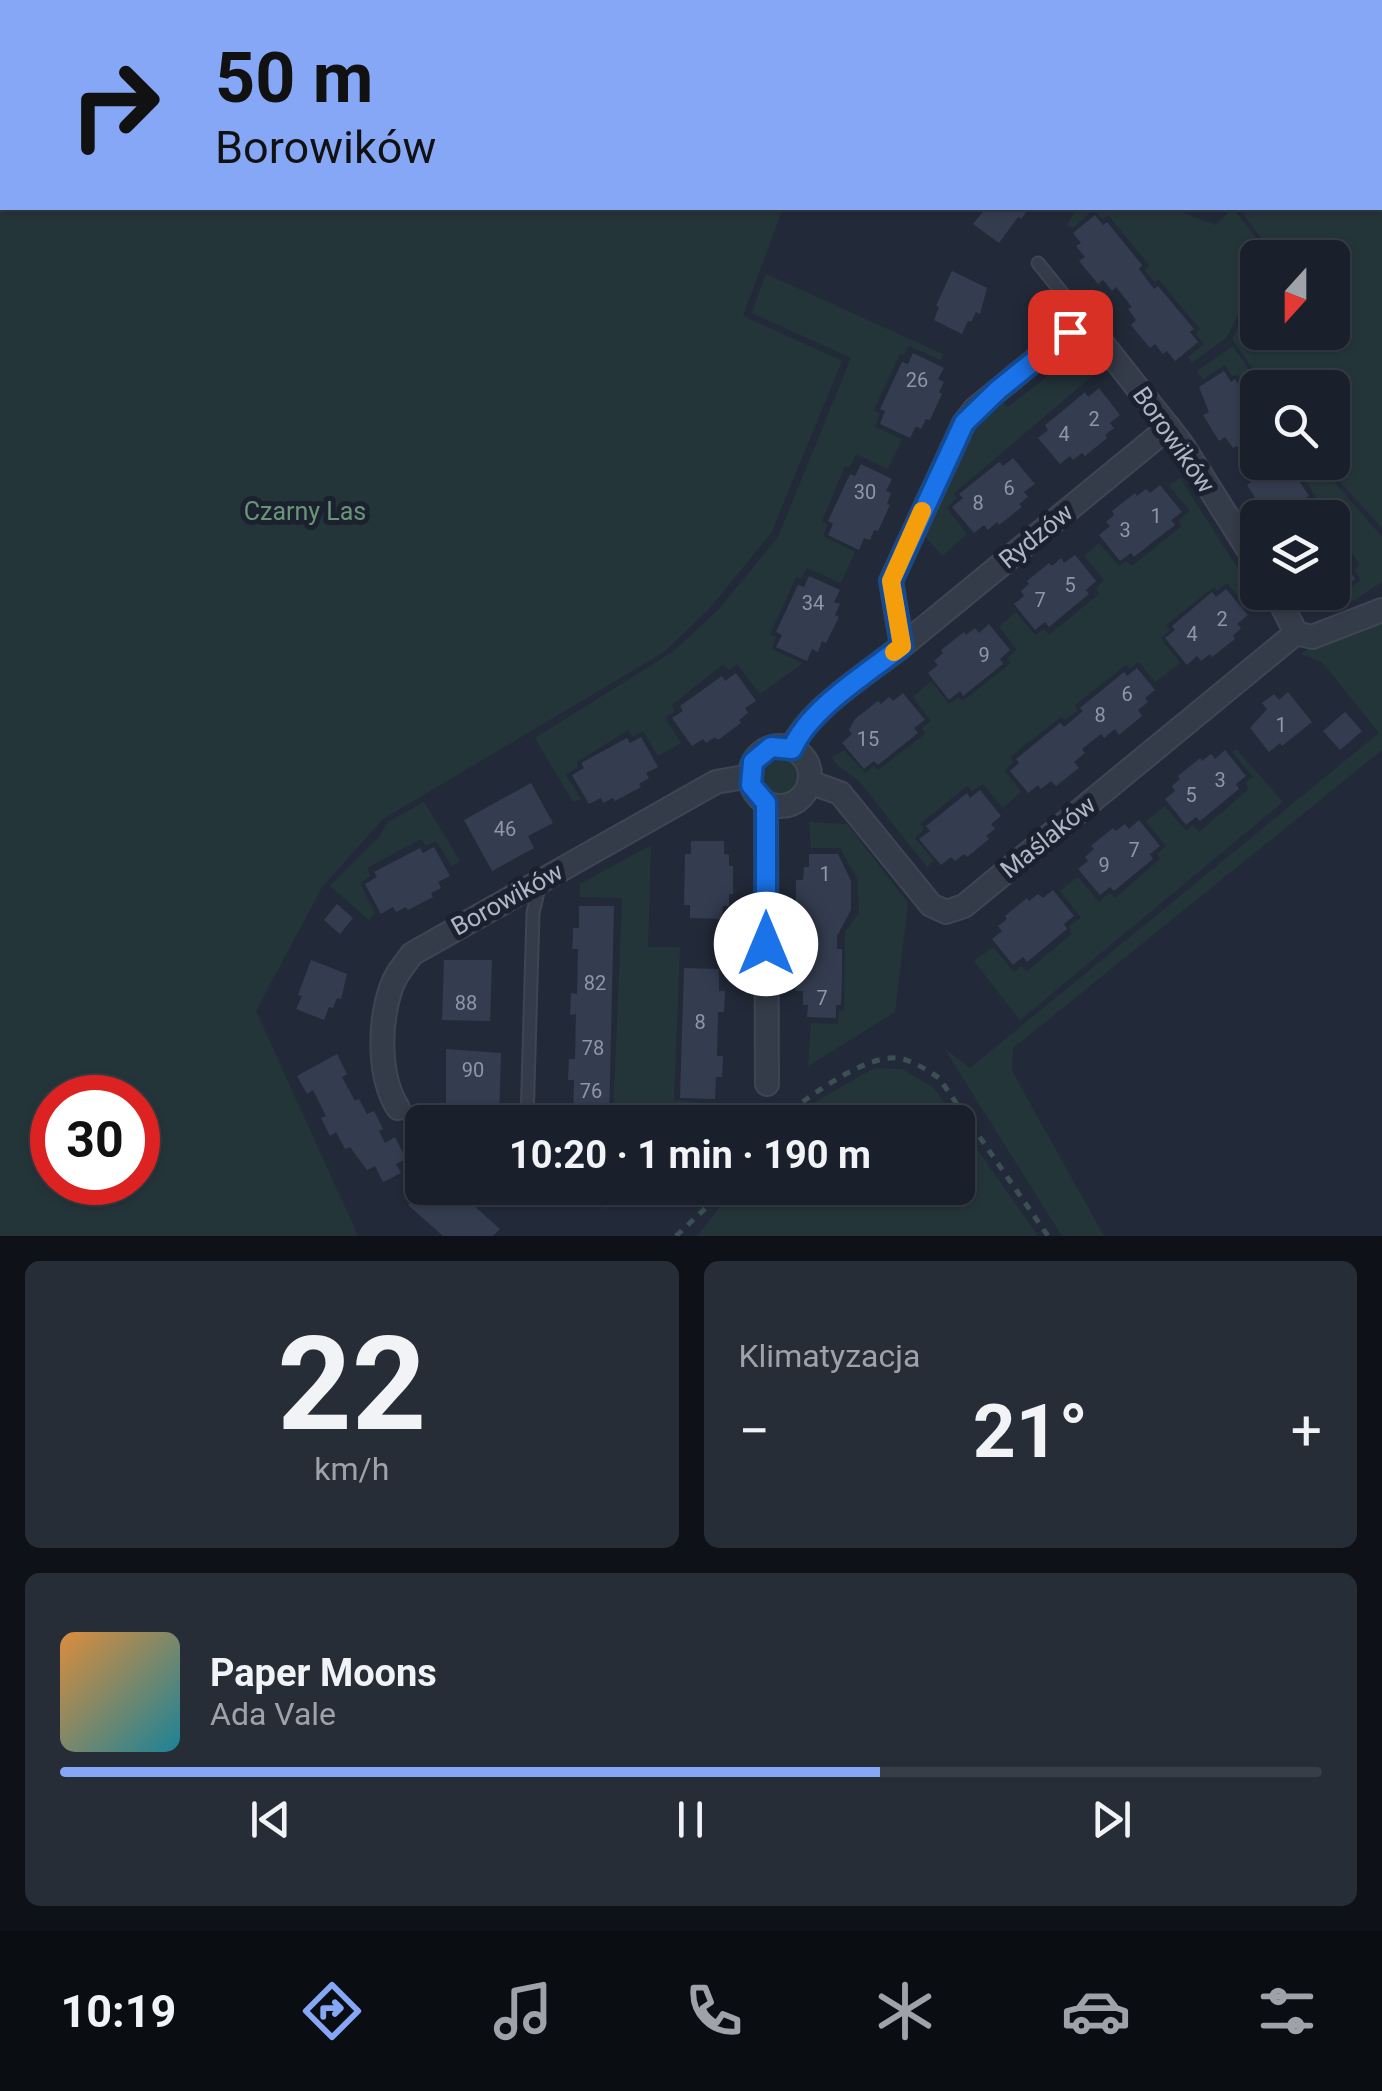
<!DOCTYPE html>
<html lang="pl">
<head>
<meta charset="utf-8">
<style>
	:root { --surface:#1a202b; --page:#272d37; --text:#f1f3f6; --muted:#9fa3a9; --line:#383e47; --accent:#85a7f6 }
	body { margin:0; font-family:Roboto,sans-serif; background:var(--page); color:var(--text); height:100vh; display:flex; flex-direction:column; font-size:38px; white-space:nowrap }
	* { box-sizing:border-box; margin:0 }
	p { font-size:32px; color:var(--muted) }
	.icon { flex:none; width:55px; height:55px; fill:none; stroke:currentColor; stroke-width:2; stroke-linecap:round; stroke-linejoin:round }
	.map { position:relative; height:1236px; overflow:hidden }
	.drawer { display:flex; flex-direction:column; gap:25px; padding:25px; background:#0e1218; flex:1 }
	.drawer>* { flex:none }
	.top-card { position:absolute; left:0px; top:0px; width:1382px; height:210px; box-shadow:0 2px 8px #0004,0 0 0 2px var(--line); background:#85a7f6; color:#111; overflow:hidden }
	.needle { width:65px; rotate:201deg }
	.tools { position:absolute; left:1240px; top:240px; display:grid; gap:20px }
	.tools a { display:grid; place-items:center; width:110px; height:110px; border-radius:15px; background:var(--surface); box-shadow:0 2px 8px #0004,0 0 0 2px var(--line); font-size:50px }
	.speed { position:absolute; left:30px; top:1075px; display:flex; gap:20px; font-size:50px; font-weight:700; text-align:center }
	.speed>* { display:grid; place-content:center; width:130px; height:130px; border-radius:50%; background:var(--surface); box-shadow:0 2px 8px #0004,0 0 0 2px var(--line); line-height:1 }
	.speed .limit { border:15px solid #d22; background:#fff; color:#111 }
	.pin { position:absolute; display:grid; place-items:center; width:85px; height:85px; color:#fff; margin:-42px; border-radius:20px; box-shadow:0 5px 15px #0006 }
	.me { position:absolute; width:110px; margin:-55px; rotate:0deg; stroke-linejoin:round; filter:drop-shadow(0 0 8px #0008) }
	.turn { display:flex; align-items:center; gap:35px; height:210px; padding:0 50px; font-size:45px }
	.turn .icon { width:130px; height:130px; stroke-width:2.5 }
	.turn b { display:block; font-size:70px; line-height:85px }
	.big { font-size:75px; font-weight:700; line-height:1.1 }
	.drawer .tile { flex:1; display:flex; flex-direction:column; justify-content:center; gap:15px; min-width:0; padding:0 35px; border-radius:15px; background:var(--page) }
	.drawer .dial { align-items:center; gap:0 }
	.dial b { font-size:130px; line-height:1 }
	.song { display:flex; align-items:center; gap:30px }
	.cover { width:120px; height:120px; border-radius:15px; background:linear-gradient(135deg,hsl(30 70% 55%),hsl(190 70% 35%)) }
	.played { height:10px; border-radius:5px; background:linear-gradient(90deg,var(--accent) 65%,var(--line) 65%) }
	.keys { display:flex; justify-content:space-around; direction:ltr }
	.heat { display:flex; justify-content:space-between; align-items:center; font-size:55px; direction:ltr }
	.drawer .tiles { flex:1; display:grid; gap:25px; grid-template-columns:1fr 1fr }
	.tile:last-child { grid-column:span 2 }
	.trip { position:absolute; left:405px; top:1105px; width:570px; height:100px; border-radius:15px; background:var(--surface); box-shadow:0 2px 8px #0004,0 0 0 2px var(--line); font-weight:700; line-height:100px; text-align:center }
	.tab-bar { display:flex; height:160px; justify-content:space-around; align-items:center; background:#0a0d11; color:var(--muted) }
	.tab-bar .icon { width:70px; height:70px }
	.tab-bar .selected { color:var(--accent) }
	.tab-bar b { font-size:45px; color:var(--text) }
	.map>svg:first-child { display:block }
</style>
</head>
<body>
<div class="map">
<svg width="1382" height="1236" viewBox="0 0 1382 1236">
	<rect width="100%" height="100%" fill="#222a39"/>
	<path fill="#24353a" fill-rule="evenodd" d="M0 0H1382V528L1323 463 1332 462V388L1265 387 1232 339 1257 289 1258 332H1332V258L1274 257 1239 208H1380V2H2V208H783L743 316 842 361 771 533 709 609 664 652 383 819 322 887 256 1011 358 1236H0ZM52 1098H138V1182H52Z
		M1076 208H1172L1215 225 1233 208 1269 256 1258 258 1257 278 1227 337 1192 363 1188 357 1204 344 1196 334 1200 329 1159 280 1154 282 1145 270 1149 265 1108 215 1103 219 1093 210 1073 228 1067 226Z
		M766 274 943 354 941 360 909 346 904 355 900 354 874 410 880 414 875 427 902 439 888 469 856 454 850 467 845 466 822 521 828 525 823 536 855 552 841 583 807 568 801 579 796 577 770 634 776 637 772 649 803 663 760 694 737 664 729 670 723 664 672 705 675 711 665 718 681 743 658 756 643 731 633 737 628 730 577 762 578 767 566 775 581 799 573 802 535 738 674 651 719 609 778 537 851 358 752 313Z
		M1233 346 1261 387 1258 388 1257 405 1238 375 1232 376 1225 365 1203 379 1197 371Z
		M1080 351 1096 373 953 494 957 498 947 508 967 534 942 556 924 535 976 429 1003 402 1008 407Z
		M1294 463H1318L1382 537V582L1345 606 1339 595 1361 580 1355 570 1360 565 1333 524 1332 518 1320 513 1314 503 1318 500Z
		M1180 478 1256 597 1246 605 1227 583 1217 591 1214 587 1166 625 1170 630 1161 638 1180 663 1155 682 1139 662 1130 668 1126 665 1075 705 1077 711 1065 720 1061 717 1011 756 1013 763 1004 770 1021 792 1003 808 983 784 972 791 967 786 920 824 924 829 915 838 934 861 927 867 859 781 837 765 832 757 844 750 865 773 873 766 878 770 925 734 922 728 931 721 913 697 931 681 949 704 958 697 963 701 1011 663 1007 658 1017 650 999 626 1016 612 1035 635 1044 629 1049 635 1099 594 1096 589 1104 580 1084 556 1099 543 1119 566 1126 561 1132 566 1182 526 1178 521 1190 511 1169 486Z
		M1382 621V750L1013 1048 1012 1071 1104 1236H1062L944 1048 970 1068 1379 733 1322 662 1301 654 1310 648Z
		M1236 749 1283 802 1020 1020 974 961 993 947 1014 972 1021 966 1027 971 1072 934 1069 926 1081 918 1060 891 1078 877 1099 902 1109 893 1115 898 1160 859 1157 854 1166 846 1146 821 1165 806 1186 831 1193 825 1199 832 1249 789 1245 783 1253 777 1232 752Z
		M758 776a21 21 0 1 1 42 0a21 21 0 1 1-42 0Z
		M424 802 460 861 452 866 436 841 426 846 421 839 367 868 370 876 360 883 375 913 369 920 330 886 379 837 388 822Z
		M809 822 847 824 908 903 895 1012 808 1066 811 1023 838 1024 839 1011 844 1010 845 932 859 913 857 878 840 848H811Z
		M651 845 648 947H680L674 1100 714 1104 688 1122H613L622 898 579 897 580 884Z
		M874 1068 902 1069 934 1088 1038 1236H697L735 1188H958V1122H791L812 1104Z
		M582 1188H641L605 1209Z"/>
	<path fill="#343d50" d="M986 208H1035L1031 212 1028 210 1021 219 1018 217 999 243 973 224Z
		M1095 215 1103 225 1107 222 1142 265 1139 269 1154 289 1158 286 1194 329 1190 332 1198 342 1175 361 1167 351 1163 354 1155 344 1150 348 1131 325 1136 320 1128 309 1132 307 1116 287 1112 291 1103 280 1098 284 1079 261 1085 257 1076 246 1081 243 1073 233Z
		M952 271 987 288 980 314 976 312 971 322 968 321 962 334 934 320 939 307 936 306Z
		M913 353 944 368 938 379 944 382 939 392 942 394 930 420 926 419 921 429 916 426 910 438 880 424 885 411 880 409 902 362 908 364Z
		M1224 371 1231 382 1235 379 1258 415V462H1287L1309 496 1304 499 1316 518 1276 517 1269 506 1263 510 1247 485 1253 481 1246 470 1250 467 1237 446 1233 448 1225 437 1219 441 1203 415 1209 412 1199 387Z
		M1099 388 1120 415 1110 423 1114 428 1105 435 1107 438 1085 456 1082 453 1073 460 1070 456 1060 464 1038 438 1048 430 1045 425 1065 409 1085 392 1088 397Z
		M1013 458 1035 484 1024 492 1028 497 1019 504 1022 507 999 525 997 522 988 530 984 525 974 533 952 507 963 498 959 494 999 462 1003 466Z
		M861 464 892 479 886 491 891 493 887 504 890 505 878 531 874 530 870 540 864 538 859 550 828 535 833 524 828 521 850 474 855 476Z
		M1160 485 1182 512 1171 520 1175 525 1154 541 1134 557 1131 553 1120 561 1099 535 1110 526 1106 522 1114 515 1112 511 1135 493 1137 496 1146 489 1150 493Z
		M1332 534 1352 565 1348 568 1355 579 1332 593Z
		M1075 555 1096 581 1086 590 1089 594 1049 627 1045 622 1035 630 1014 604 1024 596 1021 591 1029 584 1027 581 1049 563 1052 566 1061 558 1064 563Z
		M809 576 840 590 834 602 840 604 835 615 839 617 826 643 822 641 818 652 812 649 807 661 776 647 782 635 776 632 798 585 804 587Z
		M1226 589 1248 615 1237 624 1241 628 1233 636 1235 639 1212 657 1210 654 1201 661 1197 656 1187 665 1165 638 1175 630 1172 626 1212 592 1216 597Z
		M989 624 1010 650 1000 659 1003 664 963 696 960 691 949 700 928 673 938 665 934 661 943 653 941 650 964 632 966 635 975 628 979 633Z
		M1137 668 1155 690 1145 698 1148 702 1138 710 1142 716 1119 735 1115 729 1104 738 1101 734 1082 749 1085 753 1074 762 1079 768 1056 786 1051 781 1041 789 1038 785 1028 793 1010 771 1019 763 1016 759 1060 723 1064 727 1083 711 1080 708 1124 672 1127 676Z
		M736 673 756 701 745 708 748 713 739 720 741 723 718 740 715 737 706 743 703 739 692 746 672 718 683 711 680 706 722 676 725 681Z
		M1288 692 1312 722 1282 746 1280 743 1269 752 1250 728 1267 709 1262 703 1274 694 1279 700Z
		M903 693 925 720 914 728 918 733 878 765 874 761 864 769 842 743 852 734 849 730 855 719 878 701 881 704 889 697 893 701Z
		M1345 712 1362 731 1340 750 1323 731Z
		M641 737 658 767 646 773 649 778 639 784 641 787 615 801 613 798 603 803 601 798 589 804 572 775 584 768 581 763 627 738 630 743Z
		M1225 750 1246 776 1236 784 1239 789 1200 821 1196 817 1186 825 1165 799 1175 791 1172 786 1180 779 1178 776 1200 758 1202 761 1211 754 1215 759Z
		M531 783 553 823 528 836 534 848 492 871 464 820Z
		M980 790 1001 816 991 824 995 829 986 836 989 839 967 857 964 854 955 861 951 857 941 865 919 839 930 831 926 826 967 793 970 798Z
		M1139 820 1160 846 1150 854 1153 859 1114 891 1110 887 1100 895 1078 869 1088 861 1085 857 1094 849 1091 846 1113 828 1116 831 1125 824 1129 829Z
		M691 841H724V854L729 855V866H733V894H729V906H723L722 919 690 918V905H684L685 854H691Z
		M434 847 450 876 438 882 441 888 431 893 433 897 408 910 406 907 396 912 393 907 381 914 365 884 377 877 374 872 420 848 423 853Z
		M809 854H838L851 881V910L837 936V949H842V977L841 1005H836V1018L807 1017 808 1005H803V991H796L795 962H803V949L808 948 809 936 802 910 796 909V880H803L804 867H809Z
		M1053 890 1074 916 1064 924 1067 929 1027 962 1023 957 1013 965 992 939 1002 931 998 926 1007 919 1005 916 1027 898 1029 901 1038 894 1043 898Z
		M337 904 353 918 340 934 324 920Z
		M579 906H614L609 1122H573L574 1080H568L569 1059H575L576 1014 570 1015 571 993 577 994 578 949H572L573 938V928H579Z
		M311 960 347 974 341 999 337 998 333 1008 329 1007 324 1020 296 1009 302 996 298 995Z
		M444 960H492L490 1021 442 1020Z
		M684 968 719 969V991H725L724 1012H718L717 1056H723L722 1077H716L715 1099 680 1098Z
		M446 1049 501 1053 499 1122H446Z
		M337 1054 347 1074 342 1077 355 1101 359 1099 367 1114 374 1111 383 1129 379 1131 385 1143 395 1137 406 1159 396 1164 401 1173 383 1182 375 1166 367 1170 350 1147 345 1149 336 1132 330 1136 321 1118 326 1116 313 1090 307 1094 297 1076Z
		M423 1188H454L500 1229 493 1236H443L408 1205Z"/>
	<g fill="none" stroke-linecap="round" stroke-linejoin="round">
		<defs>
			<path id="lane" d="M1038 263 1084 320
				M527 1122 533 913 540 884"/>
			<path id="street" d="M1275 592 1296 633 1312 637 1382 610
				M902 646 1169 427
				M750 776a30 30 0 1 1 60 0a30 30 0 1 1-60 0Z
				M791 749C810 708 867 674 902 646L891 581 964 423 975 409 1084 320 1181 443 1258 565
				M809 782 840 793 931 905 946 912 964 906 1296 633
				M766 803 767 1084
				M398 1108C378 1077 379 1023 391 988 395 975 404 965 412 954L716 782 750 776"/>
		</defs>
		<use href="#lane" stroke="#3f4553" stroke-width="15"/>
		<use href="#street" stroke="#3f4553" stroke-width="26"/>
		<path stroke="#3c4f52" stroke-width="5" stroke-dasharray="8 8" stroke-linecap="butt" d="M778 1122C801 1101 864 1055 896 1058 911 1059 927 1070 939 1078L1048 1236
			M676 1236 727 1188"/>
		<use href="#lane" stroke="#353c49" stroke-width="11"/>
		<use href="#street" stroke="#353c49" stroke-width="22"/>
	</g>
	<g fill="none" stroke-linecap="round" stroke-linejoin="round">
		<defs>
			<path id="route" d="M766 944V803L751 785 753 762 771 747 792 749C810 708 867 674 902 646L891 581 964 423 998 390 1070 332"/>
		</defs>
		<use href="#route" stroke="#114b97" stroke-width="25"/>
		<use href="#route" stroke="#1a73e8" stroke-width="18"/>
		<path stroke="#f59e0b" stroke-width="18" d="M894 652 902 646 891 581 922 511"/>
	</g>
	<g text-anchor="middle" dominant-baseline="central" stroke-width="10" stroke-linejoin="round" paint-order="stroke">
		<g font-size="20" fill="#8f96a6">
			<text x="917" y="380">26</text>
			<text x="1094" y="419">2</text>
			<text x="1064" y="434">4</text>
			<text x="1009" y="488">6</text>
			<text x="865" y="492">30</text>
			<text x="978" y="503">8</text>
			<text x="1156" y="516">1</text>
			<text x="1125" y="530">3</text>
			<text x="1070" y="585">5</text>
			<text x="1040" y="600">7</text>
			<text x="813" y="603">34</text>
			<text x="1222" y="619">2</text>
			<text x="1192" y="634">4</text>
			<text x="984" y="655">9</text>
			<text x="1127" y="694">6</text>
			<text x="1100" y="715">8</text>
			<text x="1281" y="725">1</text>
			<text x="868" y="739">15</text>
			<text x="1220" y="780">3</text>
			<text x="1191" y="795">5</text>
			<text x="505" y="829">46</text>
			<text x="1134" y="850">7</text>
			<text x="1104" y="865">9</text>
			<text x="825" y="874">1</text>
			<text x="595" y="983">82</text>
			<text x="822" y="998">7</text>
			<text x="466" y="1003">88</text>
			<text x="700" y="1022">8</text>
			<text x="593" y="1048">78</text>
			<text x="473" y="1070">90</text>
			<text x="591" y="1091">76</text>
		</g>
		<g font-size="25" fill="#b0b6c6" stroke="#1b212e">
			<text transform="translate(1174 440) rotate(55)">Borowików</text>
			<text transform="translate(1036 536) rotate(-39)">Rydzów</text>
			<text transform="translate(1048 837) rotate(-39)">Maślaków</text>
			<text transform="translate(507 899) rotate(-29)">Borowików</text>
		</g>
		<g font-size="25" fill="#689676" stroke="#1b212e">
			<text x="305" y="511">Czarny Las</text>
		</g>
	</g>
</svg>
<div class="tools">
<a><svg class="needle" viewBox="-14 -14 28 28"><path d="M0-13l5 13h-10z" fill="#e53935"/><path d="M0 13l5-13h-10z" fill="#9fa3a9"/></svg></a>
<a><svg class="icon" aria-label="search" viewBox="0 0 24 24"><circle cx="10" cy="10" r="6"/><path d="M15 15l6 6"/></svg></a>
<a><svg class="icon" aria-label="layers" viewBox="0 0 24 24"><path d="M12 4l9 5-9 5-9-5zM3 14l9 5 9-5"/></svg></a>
</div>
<div class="speed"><div class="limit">30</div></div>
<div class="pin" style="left:1070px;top:332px;background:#d93025"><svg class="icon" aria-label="arrive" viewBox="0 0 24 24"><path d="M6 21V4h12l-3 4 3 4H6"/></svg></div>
<svg class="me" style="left:766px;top:944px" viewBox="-20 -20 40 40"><circle r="19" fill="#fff"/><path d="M0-13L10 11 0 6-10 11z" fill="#1a73e8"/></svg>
<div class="trip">10:20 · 1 min · 190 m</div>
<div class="top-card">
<div class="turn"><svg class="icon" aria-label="right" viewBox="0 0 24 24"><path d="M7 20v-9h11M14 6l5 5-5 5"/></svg><div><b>50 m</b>Borowików</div></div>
</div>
</div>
<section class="drawer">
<div class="tiles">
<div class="tile dial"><b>22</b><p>km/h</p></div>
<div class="tile"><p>Klimatyzacja</p>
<div class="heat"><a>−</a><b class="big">21°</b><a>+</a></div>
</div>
<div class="tile">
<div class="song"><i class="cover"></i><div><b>Paper Moons</b><p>Ada Vale</p></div></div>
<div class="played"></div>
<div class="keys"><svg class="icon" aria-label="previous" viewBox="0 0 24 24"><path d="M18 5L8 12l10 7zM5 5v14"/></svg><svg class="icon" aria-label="pause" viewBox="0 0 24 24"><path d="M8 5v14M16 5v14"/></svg><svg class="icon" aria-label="next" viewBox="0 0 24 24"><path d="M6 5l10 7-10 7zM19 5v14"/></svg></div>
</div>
</div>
</section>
<nav class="tab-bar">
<b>10:19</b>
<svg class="icon selected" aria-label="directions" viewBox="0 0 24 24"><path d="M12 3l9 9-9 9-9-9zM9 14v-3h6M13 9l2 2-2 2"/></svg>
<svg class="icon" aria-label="music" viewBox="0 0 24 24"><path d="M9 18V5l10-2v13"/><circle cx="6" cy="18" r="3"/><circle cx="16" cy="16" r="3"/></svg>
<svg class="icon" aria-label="phone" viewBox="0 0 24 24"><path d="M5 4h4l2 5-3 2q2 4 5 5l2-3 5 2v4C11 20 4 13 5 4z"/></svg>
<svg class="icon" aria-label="climate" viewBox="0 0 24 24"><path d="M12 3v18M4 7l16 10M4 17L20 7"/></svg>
<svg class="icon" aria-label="car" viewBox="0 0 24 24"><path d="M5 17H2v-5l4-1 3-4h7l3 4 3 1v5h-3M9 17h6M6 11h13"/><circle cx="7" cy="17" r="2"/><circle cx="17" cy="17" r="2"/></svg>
<svg class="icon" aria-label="filters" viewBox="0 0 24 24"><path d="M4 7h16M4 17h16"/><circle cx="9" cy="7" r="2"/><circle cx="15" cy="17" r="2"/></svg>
</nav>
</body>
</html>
